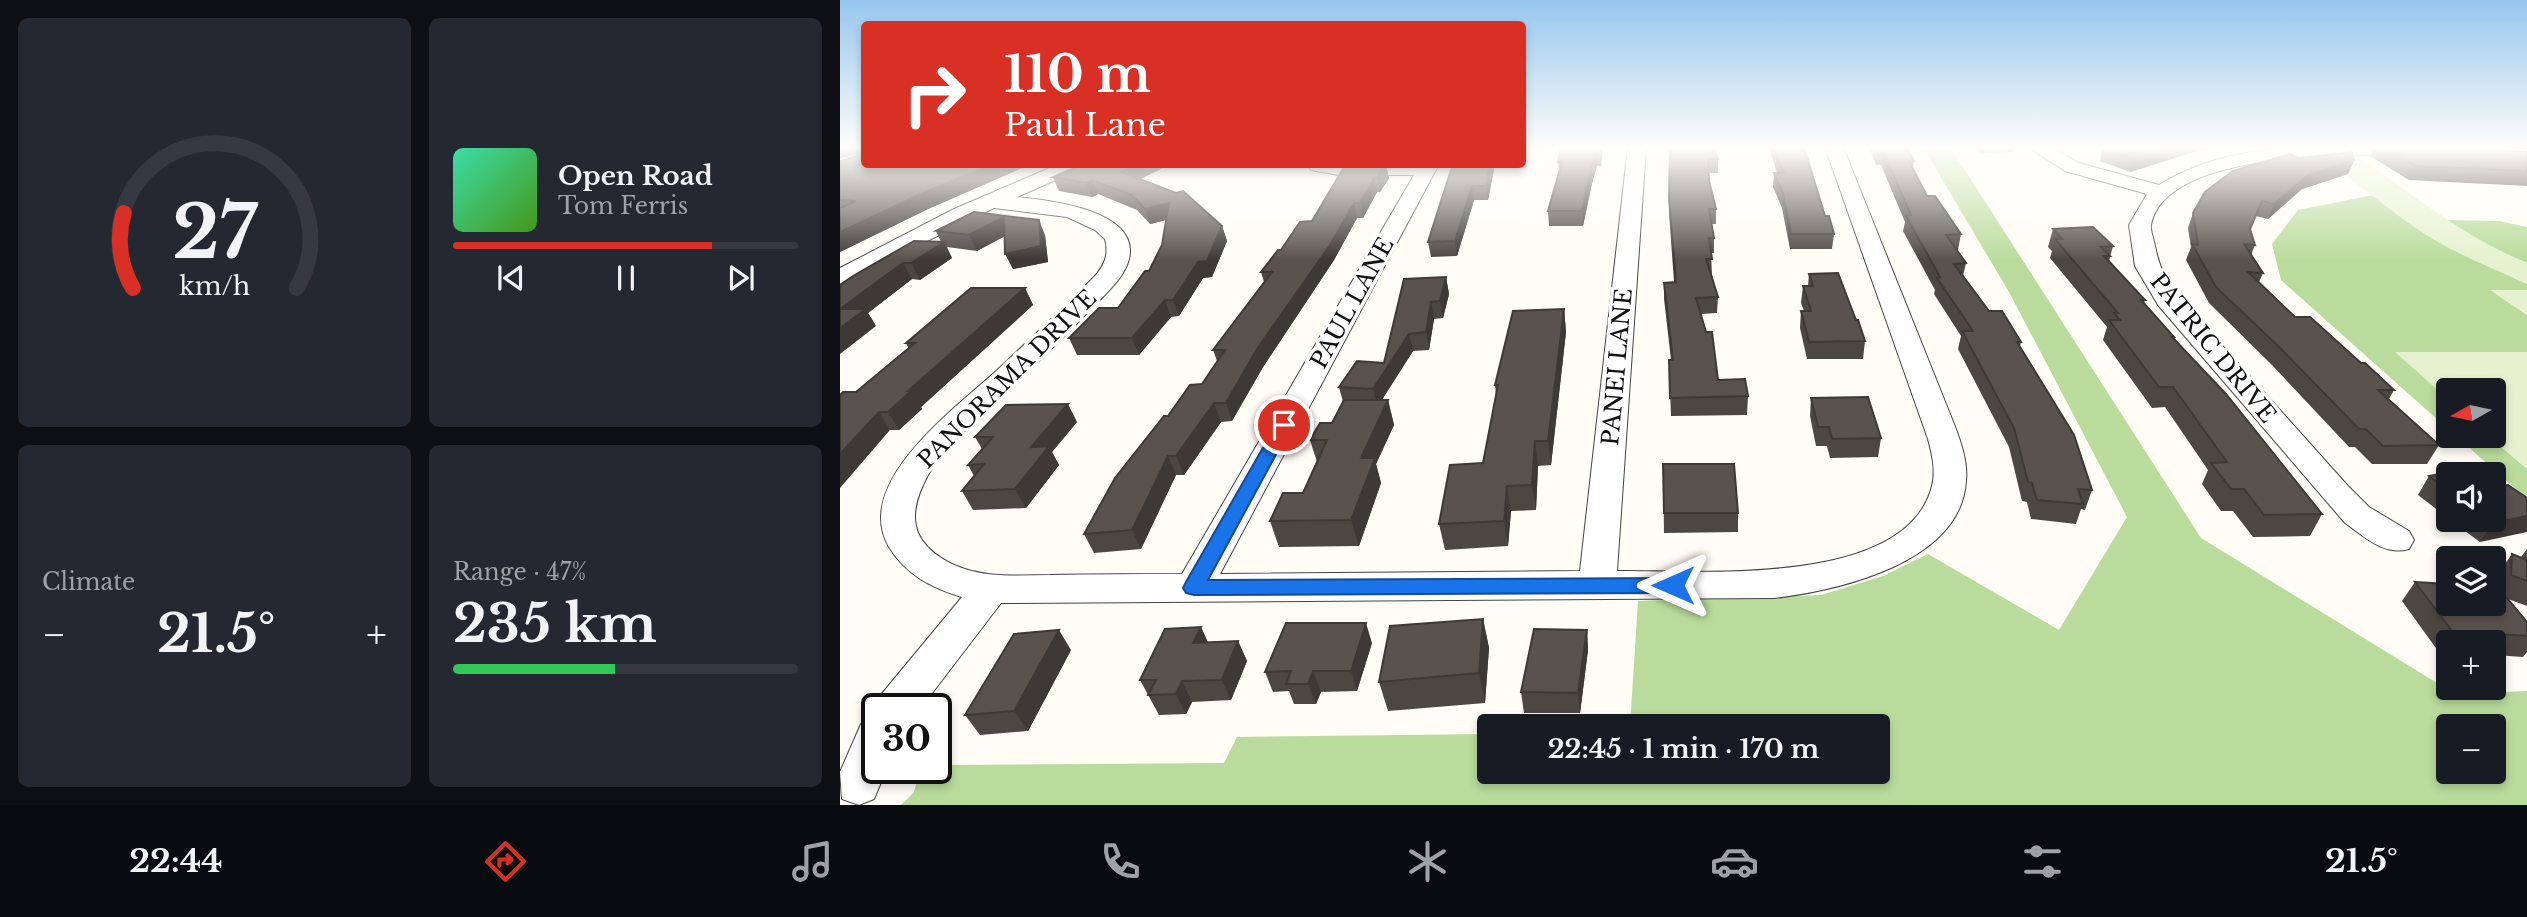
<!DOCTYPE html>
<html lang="en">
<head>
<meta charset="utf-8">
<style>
	:root { --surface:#171b24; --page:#242831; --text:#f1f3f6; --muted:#9ea1a6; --line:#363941; --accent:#d93025 }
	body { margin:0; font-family:"Libre Baskerville",serif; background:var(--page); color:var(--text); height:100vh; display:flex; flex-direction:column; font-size:26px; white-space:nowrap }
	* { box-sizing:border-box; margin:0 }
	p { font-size:23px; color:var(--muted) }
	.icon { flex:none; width:38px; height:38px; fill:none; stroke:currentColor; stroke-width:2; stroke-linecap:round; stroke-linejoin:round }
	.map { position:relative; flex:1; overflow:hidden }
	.drawer { display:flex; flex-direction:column; gap:18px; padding:18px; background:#0d0f14; width:840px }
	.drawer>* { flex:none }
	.top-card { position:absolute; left:21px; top:21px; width:665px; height:147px; border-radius:7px; box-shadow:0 4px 10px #0003; background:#d93025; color:#fff; overflow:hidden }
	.needle { width:46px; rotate:261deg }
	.fabs { position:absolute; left:1596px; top:378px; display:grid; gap:14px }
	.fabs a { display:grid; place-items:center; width:70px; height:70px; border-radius:7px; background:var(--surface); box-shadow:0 4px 10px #0003; font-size:35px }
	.speed { position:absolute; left:21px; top:693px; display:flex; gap:14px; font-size:35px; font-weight:700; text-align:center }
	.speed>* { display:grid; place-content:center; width:91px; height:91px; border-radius:50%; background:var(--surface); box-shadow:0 4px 10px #0003; line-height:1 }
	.speed .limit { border:4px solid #111; border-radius:10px; background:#fff; color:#111 }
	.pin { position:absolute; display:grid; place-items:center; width:60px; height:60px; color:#fff; margin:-30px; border:4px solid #fff; border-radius:50%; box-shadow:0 2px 7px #0007 }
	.me { position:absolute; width:77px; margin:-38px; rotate:270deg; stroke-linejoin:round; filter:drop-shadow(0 0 5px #0008) }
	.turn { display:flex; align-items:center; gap:24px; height:147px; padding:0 28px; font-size:32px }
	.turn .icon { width:91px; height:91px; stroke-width:2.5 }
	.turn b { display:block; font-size:49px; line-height:60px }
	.big { font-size:52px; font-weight:700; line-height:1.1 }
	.drawer .tile { flex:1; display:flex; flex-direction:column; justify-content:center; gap:10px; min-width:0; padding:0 24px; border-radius:10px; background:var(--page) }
	.drawer .dial { align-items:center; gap:0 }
	.dial svg { height:182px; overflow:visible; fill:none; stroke:var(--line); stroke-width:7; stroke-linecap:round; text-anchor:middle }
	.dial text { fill:var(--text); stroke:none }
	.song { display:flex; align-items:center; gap:21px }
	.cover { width:84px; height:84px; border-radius:10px; background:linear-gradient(135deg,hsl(160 70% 55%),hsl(100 70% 35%)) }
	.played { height:7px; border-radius:4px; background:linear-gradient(90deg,var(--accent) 75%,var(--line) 75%) }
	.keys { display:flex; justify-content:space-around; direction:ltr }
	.heat { display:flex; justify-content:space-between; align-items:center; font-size:38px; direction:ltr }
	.charge { height:10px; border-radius:5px; background:linear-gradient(90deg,#34c759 47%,var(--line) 0) }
	.drawer .tiles { flex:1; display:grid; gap:18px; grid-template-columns:repeat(2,1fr) }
	.trip { position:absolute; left:637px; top:714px; width:413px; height:70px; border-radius:7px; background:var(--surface); box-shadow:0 4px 10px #0003; font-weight:700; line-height:70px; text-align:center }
	.tab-bar { display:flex; height:112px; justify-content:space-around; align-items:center; background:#090b0e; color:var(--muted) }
	.tab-bar .icon { width:49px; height:49px }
	.tab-bar .current { color:var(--accent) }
	.tab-bar b { font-size:32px; color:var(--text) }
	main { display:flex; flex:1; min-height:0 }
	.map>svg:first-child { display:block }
</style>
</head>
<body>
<main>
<section class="drawer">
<div class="tiles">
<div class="tile dial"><svg viewBox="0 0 100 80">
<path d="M14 69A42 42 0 1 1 86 69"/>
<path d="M14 69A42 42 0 0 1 10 36" stroke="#d93025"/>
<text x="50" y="56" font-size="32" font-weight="700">27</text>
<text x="50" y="72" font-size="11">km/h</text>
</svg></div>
<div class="tile">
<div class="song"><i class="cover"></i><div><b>Open Road</b><p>Tom Ferris</p></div></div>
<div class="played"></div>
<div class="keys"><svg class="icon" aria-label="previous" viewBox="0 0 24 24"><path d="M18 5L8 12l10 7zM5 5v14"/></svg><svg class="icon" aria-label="pause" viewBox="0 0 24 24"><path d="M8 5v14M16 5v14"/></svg><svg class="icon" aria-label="next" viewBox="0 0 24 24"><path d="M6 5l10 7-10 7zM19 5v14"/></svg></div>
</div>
<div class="tile"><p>Climate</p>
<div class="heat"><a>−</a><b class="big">21.5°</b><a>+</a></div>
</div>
<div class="tile"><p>Range · 47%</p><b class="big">235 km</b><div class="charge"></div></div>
</div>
</section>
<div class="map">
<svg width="1687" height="805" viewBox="0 0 1687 805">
	<rect width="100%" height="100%" fill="#fffdf5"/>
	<path fill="#b9dc9c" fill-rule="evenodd" d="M1083 147H1110L1361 538 1615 694 1687 691V805H61L74 792 80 768H96V765L384 763 397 737 649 734V772H1038V726H790L798 601 981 595 1043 576 1088 554 1219 630 1287 517 1169 292ZM1608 726H1654V772H1608Z
		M1534 195C1580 235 1632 258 1687 284V290H1651L1687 315V352H1556L1608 399V429L1441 280 1432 244 1458 210Z
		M1605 220 1659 221 1687 227V263L1652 248Z
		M1616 436H1649L1687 469V499Z"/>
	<path fill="#e6f2cf" d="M1512 152C1569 192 1622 236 1687 263V284C1657 270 1626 258 1598 242 1559 220 1527 189 1491 165Z
		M1650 290H1687V315Z
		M1555 352H1687V469L1649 436H1654V390H1608V399Z"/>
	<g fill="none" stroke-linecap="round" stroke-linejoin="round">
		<defs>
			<path id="minor" d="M788 147H806L777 571C857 570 1066 589 1092 486 1096 471 1092 454 1088 439L985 147H1003L1114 424C1121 442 1128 462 1126 481 1121 563 999 590 935 598L161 603 80 709H37V716L33 709 40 696 122 597C92 588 66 575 49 547 12 484 113 410 154 373 188 341 222 310 254 277 265 265 269 254 265 239L255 230 227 217 154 208 0 284V268L114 209 219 164H245L243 168 177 197C208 200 301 210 289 259 284 279 264 295 251 309 221 340 191 369 160 398 135 422 106 445 88 475 80 490 72 509 76 526 80 547 105 563 125 569 152 578 182 575 210 575 254 574 298 574 342 574L574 175H499L471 170 468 166 599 164 380 574 740 571Z
				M1188 147H1211L1239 163 1319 185C1396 137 1491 147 1578 147L1580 150 1578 154 1571 156C1514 154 1326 150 1311 225 1310 230 1314 240 1315 246 1319 265 1324 278 1336 294L1508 486 1529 507 1569 531 1574 540 1569 549C1544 556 1525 537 1505 523L1318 305 1295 266 1289 225 1307 194 1225 171Z
				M37 719V768H47L34 799 19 805 2 799 0 772 21 724Z"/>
		</defs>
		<use href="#minor" stroke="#444" stroke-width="2"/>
		<use href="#minor" fill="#fff" fill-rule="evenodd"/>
	</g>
	<path fill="#4d4742" d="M0 147H24V164H191L88 209 0 252V161L22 153V152Z
		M721 147H763L761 166H757L752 183 743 226H709L708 211 719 171 718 162Z
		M828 147H874L878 159V173H869V181L876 209V224H872L874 238V253H871L872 275 878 297 877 313 861 314 878 380 908 396 907 415 831 416 829 360H831L824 299V283L834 282 829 213 830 152Z
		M929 147H964L985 216 994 234 992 249H950L942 208 933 187 934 173H937Z
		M1029 147H1067L1074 161 1073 169 1087 196 1121 234 1118 250H1116L1126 263 1123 276 1149 311 1181 342 1180 346 1252 490 1245 510 1241 509 1236 524 1191 519 1187 502 1182 501 1169 447 1118 349 1121 336 1094 294 1095 290 1063 231 1065 222 1041 165H1036Z
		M1134 147H1174L1173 152 1139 153Z
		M1534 147H1613L1687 152V186L1569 180 1530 156Z
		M1617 147H1687V149Z
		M1263 148 1350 153 1290 172 1260 161Z
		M1458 158 1514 160 1508 174 1462 189 1428 219 1416 216 1410 230 1415 245 1411 255 1423 273 1419 282 1455 317 1521 363 1554 390 1549 399 1599 445 1587 464H1532L1515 447H1509L1432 365 1369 303 1346 260 1351 247 1348 228 1353 213Z
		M243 164H331L300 179 382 226 387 241 372 277 363 278 339 316 331 317 299 355H237L229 338 278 308 309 271 322 245 326 220 310 224 297 210 258 194 252 197 219 191 213 177Z
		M506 164H546L549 178 540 192H537L523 218H517L494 260 423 367 392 421 381 422 344 475H336L301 549 254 553 244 534 362 384 377 361 373 350 424 282 421 272 441 250 472 221Z
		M614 164H655L648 200H634L617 256 591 257 588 242Z
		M1213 229 1273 246 1269 261 1305 300 1304 303 1334 337V339L1482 514 1470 536 1413 537 1393 511H1381L1362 484 1368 470 1325 407 1312 408 1263 340 1267 327 1210 258 1212 251 1208 247Z
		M96 231 205 235 208 262 173 269 164 236 137 251 107 247 112 258 80 280 72 279 28 313 36 326 0 285 101 242Z
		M969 274 1016 320 1025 341 1023 359H967L960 328 961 311H964L961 303 963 286H968Z
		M606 277 609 294 603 318 594 319 589 350 573 351 542 400H548L554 425 536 464 541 483 519 546 439 547 430 521 463 493 477 462 470 440 492 423 503 402 499 387 544 363Z
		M185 288 193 305 81 407 82 409 59 430H50L16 392 69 349 66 343Z
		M724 309 726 332 711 465 698 466 696 510 671 511 668 546 605 550 599 524 643 463 656 395 655 385Z
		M971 398 1041 438 1038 457 990 458 987 446H976L970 416Z
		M237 422 212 452 219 465 186 508 133 510 122 491 134 476 128 465 142 449 135 437Z
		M823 464 898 513V532L824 533Z
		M1608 474V518L1578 495 1589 476Z
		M1657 487 1687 498 1640 542 1610 520H1654Z
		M1687 549V606L1668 599 1687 622V652L1683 657 1654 655V642H1608V652L1598 651 1562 601 1575 582 1608 604 1665 598 1656 594 1658 574 1672 554 1681 557Z
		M643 619 649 648 645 703 548 711 539 682Z
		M361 627 368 643 398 641 407 661 391 700 352 702 346 714 319 715 300 680Z
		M747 630 748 650 740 713H684L681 692Z
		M532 643 517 691 481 692 476 704H454L449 691 433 692 425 672Z
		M231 650 188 731 140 735 125 715Z"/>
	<path fill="#3f3936" d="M0 147H21L19 148 22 152 0 159Z
		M761 147H763L761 166 760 152Z
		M1330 147H1380L1350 153 1290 172 1293 159Z
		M756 152 757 166 752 183 743 226 742 211 751 169Z
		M1514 160 1508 174 1462 189 1428 219 1434 204 1468 175Z
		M153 164H191L88 209 0 252V232L81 194Z
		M296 164H331L286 186 281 172Z
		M545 164 549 178 540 192 537 178Z
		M650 164H655L648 200 646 186Z
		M534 178 537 192 523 218 520 203Z
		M252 180 258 194 252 197 246 183Z
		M632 186 634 200 617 256 615 241Z
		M329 203 334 218 310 224 305 209Z
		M514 203 517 218 494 260 423 367 392 421 386 403 417 349Z
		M164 217 171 233 137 251 129 235Z
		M199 220 205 235 208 262 173 269 165 254Z
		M382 226 387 241 372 277 363 278 339 316 333 300Z
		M104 242 112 258 80 280 71 263Z
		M63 263 72 279 28 313 36 326 0 354V309Z
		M606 277 609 294 603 318 600 301Z
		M185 288 193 305 81 407 82 409 59 430 48 412 68 391Z
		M325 300 331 317 299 355 292 338Z
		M591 302 594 319 589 350 586 332Z
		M724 309 726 332 711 465 708 441Z
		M569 334 573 351 537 407 533 389Z
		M548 400 554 425 536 464 541 483 519 546 511 520 521 458Z
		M374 403 381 422 344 475 336 456Z
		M228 404 237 422 212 452 219 465 186 508 175 489 191 447Z
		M39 412 50 430 0 488V454Z
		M695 441 698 466 696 510 692 485Z
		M328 456 336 475 301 549 292 530Z
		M667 486 671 511 668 546 664 521Z
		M1687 516V532L1640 542 1653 523Z
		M643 619 649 648 645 703 639 673Z
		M526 623 532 643 517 691 511 671Z
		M361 627 370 647 353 643Z
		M219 630 231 650 188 731 174 711Z
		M747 630 748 650 740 713 738 693Z
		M398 641 407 661 391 700 382 680Z
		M473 671 481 692 476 704 468 684Z
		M342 681 352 702 346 714 336 694Z"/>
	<path fill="#5a524d" stroke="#3f3936" stroke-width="2" d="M19 147H24V164H153L81 194 0 232V208L16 201 0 200V161L24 153V148Z
		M721 147H761L760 152H756L751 169 742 211H708L722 162H718Z
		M830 147H874L878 159H868L869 181 876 209H869L874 238H869L872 259H866L878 297 856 298 866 332H872L878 380 905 379 908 396 830 398 829 360H833L824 283 836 282 829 198Z
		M933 147H964L985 216H989L994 234H951L943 194 934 173H944L935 155Z
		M1036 147H1067L1074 161H1069L1087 196H1095L1121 234 1106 235 1126 263 1114 264 1149 311H1162L1181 342H1177L1234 435 1252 490 1238 489 1243 504 1197 500 1192 483 1188 482 1174 428 1122 331H1133L1097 278 1100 277 1066 216 1071 215 1043 151H1038Z
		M1264 147H1330L1293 159 1263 148Z
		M1545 147H1613L1687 152V171L1576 166Z
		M1512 152 1514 160 1468 175 1434 204 1422 201 1410 229 1415 245 1404 244 1423 273 1408 272 1455 317H1470L1521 363H1525L1554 390H1538L1599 445 1543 446 1526 429H1519L1440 348 1376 287 1352 244 1358 245 1353 213 1365 192 1393 171 1450 154 1458 158Z
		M243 164H296L281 172 336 193 343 191 382 226 367 261 358 262 333 300H325L292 338H229L259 308H278L305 271H309L322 245 329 203 305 209 292 195 252 180 246 183 213 177Z
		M506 164H545L537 178H534L520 203H514L490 245 417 349 386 403H374L336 456H328L292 530 244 534 275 478 324 416H328L350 385 362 384 385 350H373L432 272H421L438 250H441L460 222 472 221Z
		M614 164H650L646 186H632L615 241 588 242 611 170Z
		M134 212 199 220 201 246 165 254 164 217 129 235 96 231Z
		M1253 227 1273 246 1261 247 1270 256H1264L1305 300H1301L1334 337H1332L1386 394 1482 514 1424 515 1404 489H1391L1371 463 1387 462 1333 387H1319L1269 320H1280L1274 313H1278L1215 239H1222L1213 229Z
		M74 241 104 242 71 263H63L0 309V285L13 276Z
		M998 273 1016 320H1018L1025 341 969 342 961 311H971L963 286H973L969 274Z
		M606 277 600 301 591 302 586 332 569 334 533 389 499 387 517 361 544 363 564 279Z
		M131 288H185L68 391H71L48 412H39L0 454V395L3 392H16L75 343H66Z
		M0 309H26L0 328Z
		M724 309 708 441H695L692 485 667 486 664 521 599 524 610 465 643 463 658 385H655L673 311Z
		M1028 397 1041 438 992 439 989 427H978L971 398Z
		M504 400H548L521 458H535L511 520 430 521 443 493H463L487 440H470L480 423H492Z
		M228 404 191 447 209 446 175 489 122 491 144 464 128 465 153 437H135L166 405Z
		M823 464H894L898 513H824Z
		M1630 468 1639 474H1608V490L1589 476Z
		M1654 485 1657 487 1668 485 1687 498V516L1653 523 1649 520H1654Z
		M1672 554 1687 560V581L1671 575Z
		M1575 582 1608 584V604H1654V597L1667 598 1687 622V636L1612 631Z
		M643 619 639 673 539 682 550 626Z
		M446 623H526L511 671H473L468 684H446L451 671 425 672Z
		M361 627 353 643 398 641 382 680 342 681 336 694 308 695 316 680H300L325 629Z
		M694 629 747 630 738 693 681 692Z
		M219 630 174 711 125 715 174 634Z"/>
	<linearGradient id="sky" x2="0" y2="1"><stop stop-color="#95c6ee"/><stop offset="0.57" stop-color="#fffefa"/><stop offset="1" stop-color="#fffefa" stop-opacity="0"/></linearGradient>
	<rect width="1687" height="260" fill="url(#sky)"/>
	<path fill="#1a73e8" stroke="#114b97" stroke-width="2" d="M444 420 452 425 368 580 833 578 840 580 843 585 840 591 833 593 354 595 346 593 343 588 346 582 436 425Z"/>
	<g text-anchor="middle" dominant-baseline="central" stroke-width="7" stroke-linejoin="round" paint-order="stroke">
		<g font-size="23" fill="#111" stroke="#fff">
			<text transform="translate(512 303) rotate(-61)">PAUL LANE</text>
			<text transform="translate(1373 348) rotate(51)">PATRIC DRIVE</text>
			<text transform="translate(777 367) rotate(-85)">PANEI LANE</text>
			<text transform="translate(167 379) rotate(-45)">PANORAMA DRIVE</text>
		</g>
	</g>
</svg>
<div class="fabs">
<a><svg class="needle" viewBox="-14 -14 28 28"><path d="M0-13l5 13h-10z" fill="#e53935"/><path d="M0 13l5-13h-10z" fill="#9ea1a6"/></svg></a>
<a><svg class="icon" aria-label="sound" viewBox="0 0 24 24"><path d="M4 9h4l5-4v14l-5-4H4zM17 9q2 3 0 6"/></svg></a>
<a><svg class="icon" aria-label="layers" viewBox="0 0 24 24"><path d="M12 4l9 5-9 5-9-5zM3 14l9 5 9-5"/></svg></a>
<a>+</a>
<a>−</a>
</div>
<div class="speed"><div class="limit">30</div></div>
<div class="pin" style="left:444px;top:425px;background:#d93025"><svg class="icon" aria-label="arrive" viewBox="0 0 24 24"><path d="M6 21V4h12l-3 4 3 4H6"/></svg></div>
<svg class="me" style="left:833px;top:585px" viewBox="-20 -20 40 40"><path d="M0-17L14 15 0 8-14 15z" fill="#1a73e8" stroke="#fff" stroke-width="4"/></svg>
<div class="trip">22:45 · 1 min · 170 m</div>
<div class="top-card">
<div class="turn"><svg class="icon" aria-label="right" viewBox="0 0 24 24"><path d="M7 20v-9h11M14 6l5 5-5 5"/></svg><div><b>110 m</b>Paul Lane</div></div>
</div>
</div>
</main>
<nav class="tab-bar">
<b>22:44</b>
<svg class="icon current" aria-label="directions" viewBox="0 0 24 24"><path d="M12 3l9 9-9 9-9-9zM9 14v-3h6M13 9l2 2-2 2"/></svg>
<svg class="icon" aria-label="music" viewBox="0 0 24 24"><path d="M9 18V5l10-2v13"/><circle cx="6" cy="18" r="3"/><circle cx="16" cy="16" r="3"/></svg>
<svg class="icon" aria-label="phone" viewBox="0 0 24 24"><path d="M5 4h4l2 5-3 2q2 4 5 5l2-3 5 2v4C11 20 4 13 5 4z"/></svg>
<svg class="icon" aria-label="climate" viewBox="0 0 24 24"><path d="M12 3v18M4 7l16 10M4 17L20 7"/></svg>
<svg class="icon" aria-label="car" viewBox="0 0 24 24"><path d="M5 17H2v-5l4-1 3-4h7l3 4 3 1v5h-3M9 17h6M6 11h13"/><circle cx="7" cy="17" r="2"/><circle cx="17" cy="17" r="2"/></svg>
<svg class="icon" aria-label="filters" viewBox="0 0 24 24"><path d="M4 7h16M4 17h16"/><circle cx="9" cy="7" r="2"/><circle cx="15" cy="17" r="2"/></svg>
<b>21.5°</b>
</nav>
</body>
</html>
